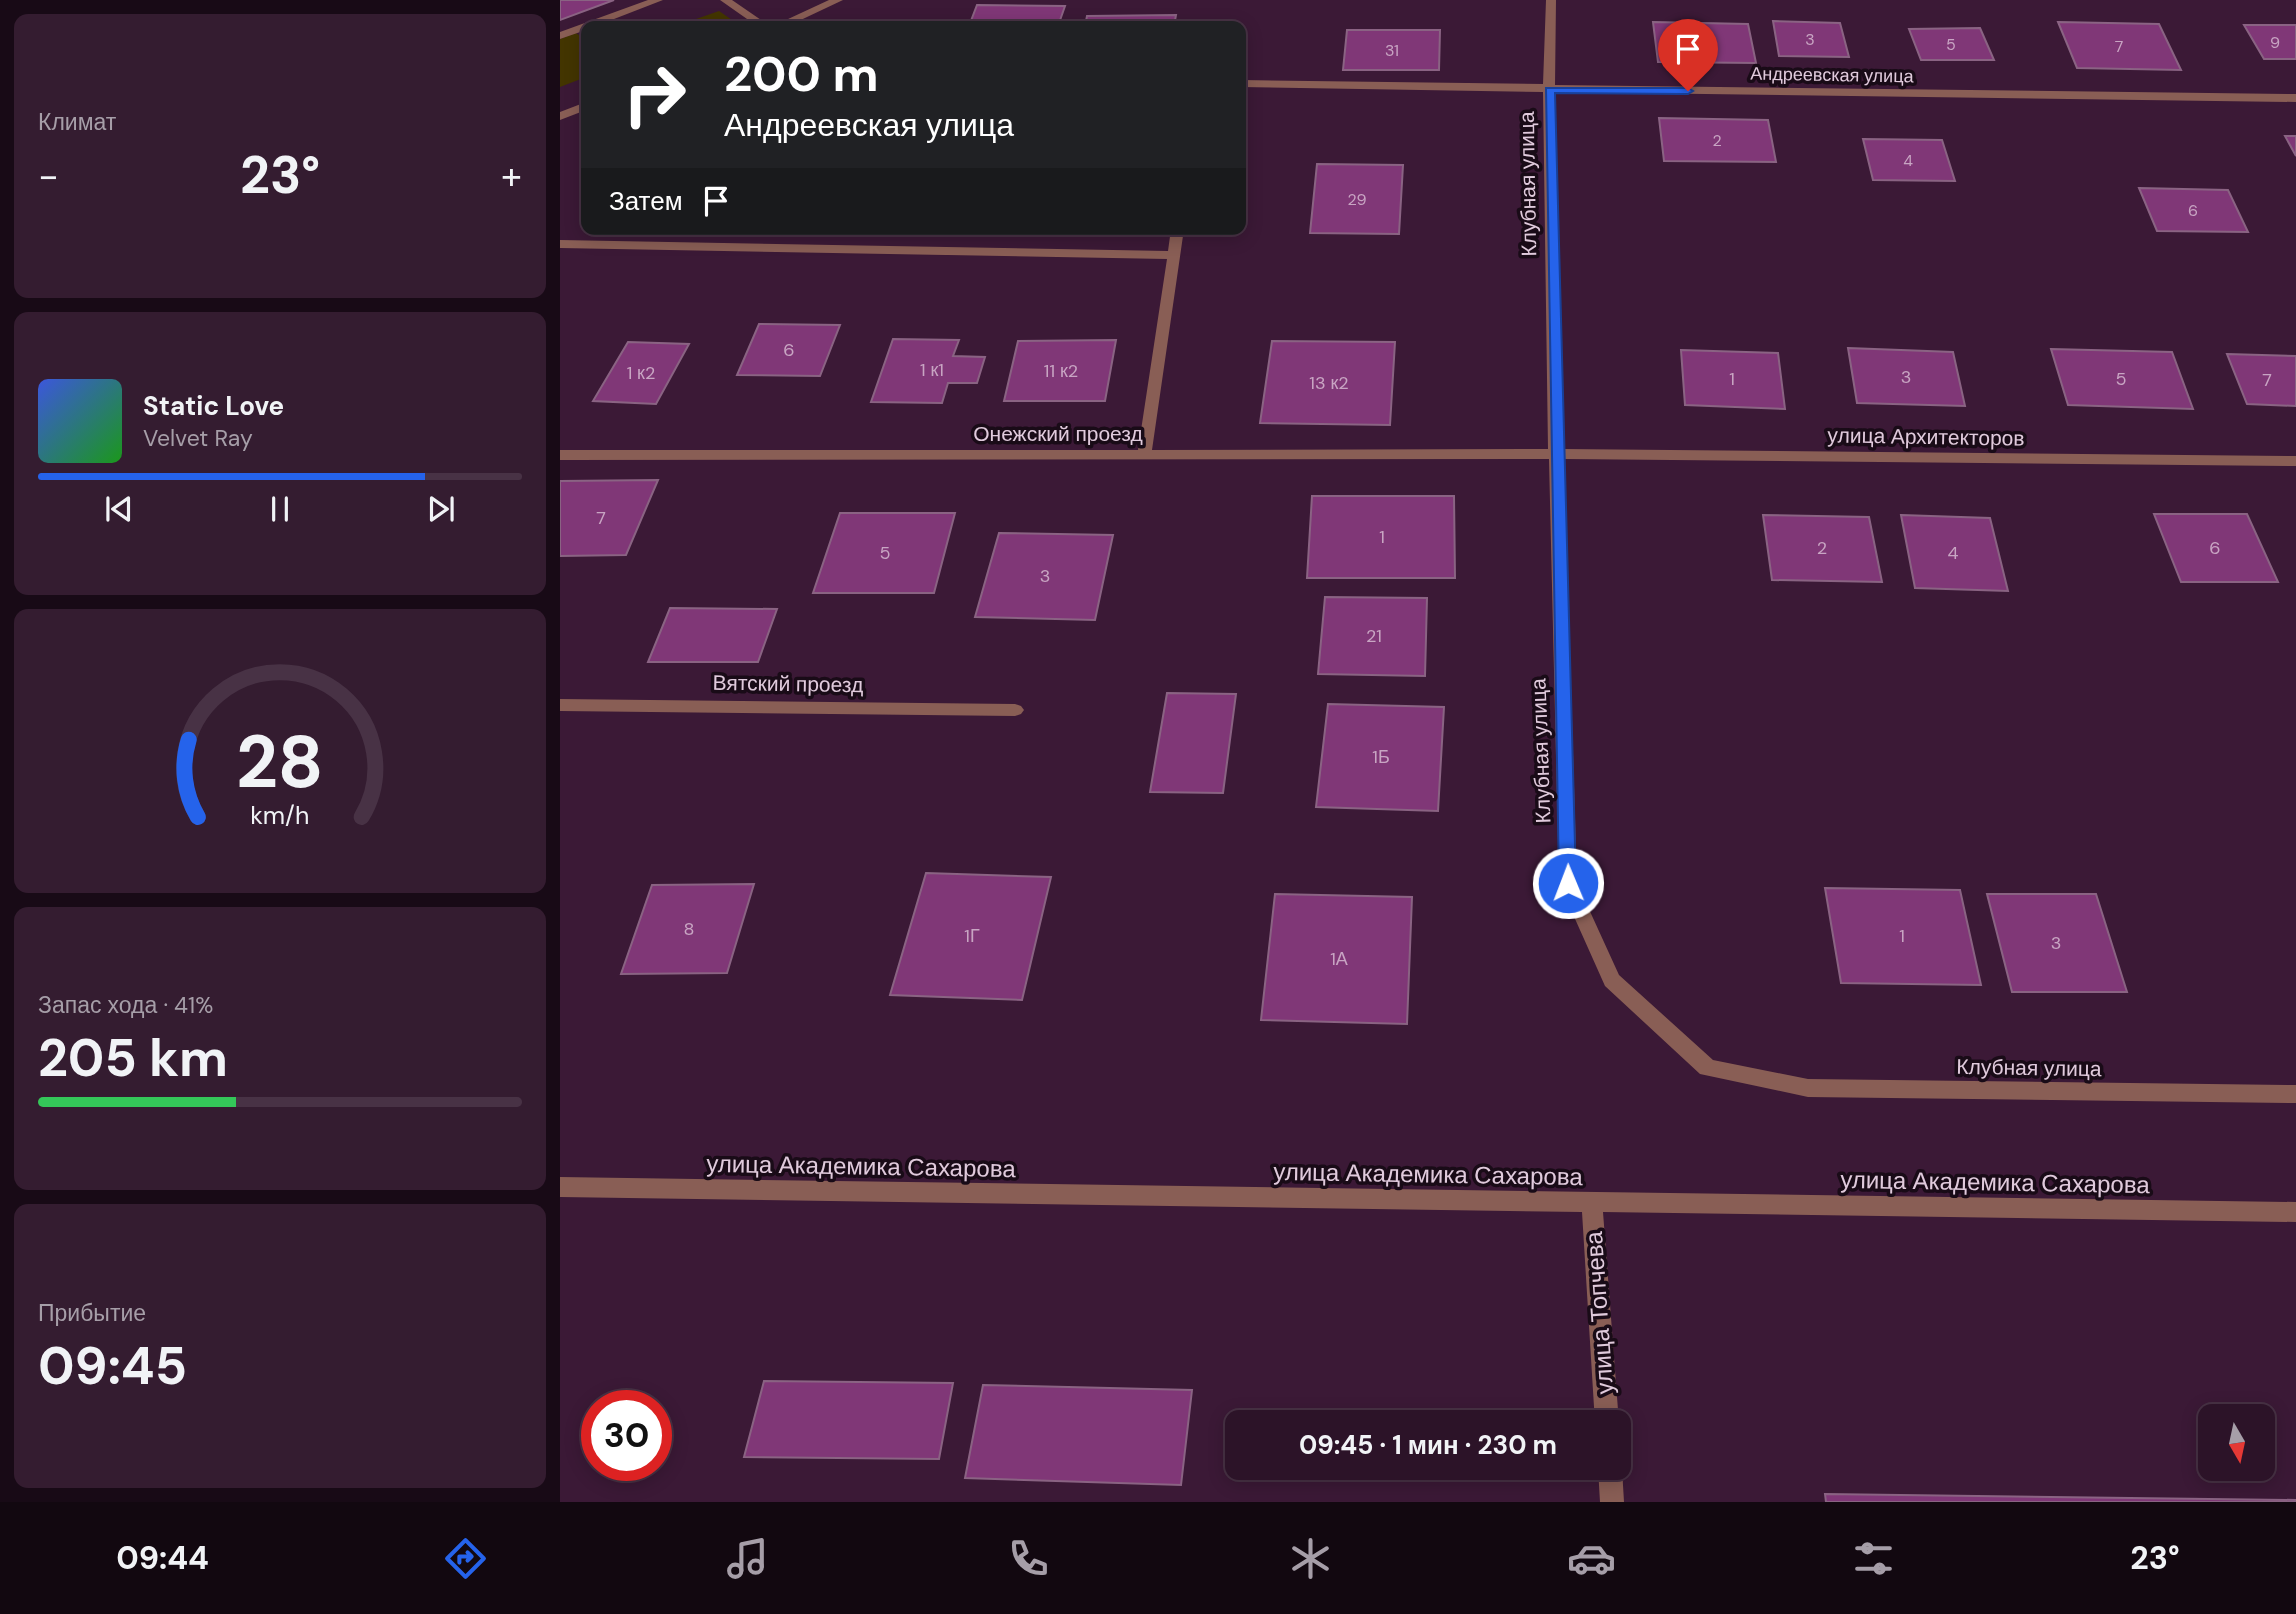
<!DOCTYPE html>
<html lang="ru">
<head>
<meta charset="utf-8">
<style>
	:root { --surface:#2c1328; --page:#341c30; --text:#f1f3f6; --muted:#a69ea8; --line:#483245; --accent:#2563eb }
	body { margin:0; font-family:"DM Sans",sans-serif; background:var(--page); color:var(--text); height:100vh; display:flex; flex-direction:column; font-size:26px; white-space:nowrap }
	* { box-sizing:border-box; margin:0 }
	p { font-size:23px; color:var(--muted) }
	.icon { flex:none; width:38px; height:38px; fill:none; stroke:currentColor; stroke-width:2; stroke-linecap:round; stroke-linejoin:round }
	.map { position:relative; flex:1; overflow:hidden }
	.details { display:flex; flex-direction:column; gap:14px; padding:14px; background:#180a16; width:560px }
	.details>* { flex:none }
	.banner { position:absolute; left:21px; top:21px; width:665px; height:214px; border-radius:14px; box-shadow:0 4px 18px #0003,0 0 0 2px var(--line); background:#202124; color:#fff; overflow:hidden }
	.needle { width:46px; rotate:171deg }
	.fabs { position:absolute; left:1638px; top:1404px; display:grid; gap:14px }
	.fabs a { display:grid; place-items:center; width:77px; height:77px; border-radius:14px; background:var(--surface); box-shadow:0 4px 18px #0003,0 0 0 2px var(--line); font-size:35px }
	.speed { position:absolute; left:21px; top:1390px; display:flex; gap:14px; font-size:35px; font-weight:700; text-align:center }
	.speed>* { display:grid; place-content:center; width:91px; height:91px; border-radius:50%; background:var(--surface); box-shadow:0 4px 18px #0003,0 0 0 2px var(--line); line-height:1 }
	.speed .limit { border:10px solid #d22; background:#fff; color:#111 }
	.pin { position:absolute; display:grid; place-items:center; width:60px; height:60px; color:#fff; margin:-72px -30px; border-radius:50% 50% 50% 0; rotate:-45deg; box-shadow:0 0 7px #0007 }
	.pin .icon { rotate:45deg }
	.me { position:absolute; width:77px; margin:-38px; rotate:359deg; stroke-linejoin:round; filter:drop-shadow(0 0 5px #0008) }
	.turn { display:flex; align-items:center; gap:24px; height:147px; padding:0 28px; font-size:32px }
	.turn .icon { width:91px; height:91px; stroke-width:2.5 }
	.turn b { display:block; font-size:49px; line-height:60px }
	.then { display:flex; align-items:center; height:66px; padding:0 28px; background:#0003; gap:14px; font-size:26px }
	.big { font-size:52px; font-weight:700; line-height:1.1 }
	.details .card { flex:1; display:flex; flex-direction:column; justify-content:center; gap:10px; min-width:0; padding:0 24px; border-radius:14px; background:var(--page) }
	.details .dial { align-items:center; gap:0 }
	.dial svg { height:182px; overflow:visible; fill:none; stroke:var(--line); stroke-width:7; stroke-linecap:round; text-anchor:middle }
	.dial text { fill:var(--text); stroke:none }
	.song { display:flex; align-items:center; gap:21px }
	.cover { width:84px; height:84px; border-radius:10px; background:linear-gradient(135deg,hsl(230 70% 55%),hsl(120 70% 35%)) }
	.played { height:7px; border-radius:4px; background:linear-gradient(90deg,var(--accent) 80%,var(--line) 80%) }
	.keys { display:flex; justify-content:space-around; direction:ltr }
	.heat { display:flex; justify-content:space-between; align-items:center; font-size:38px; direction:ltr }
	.charge { height:10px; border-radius:5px; background:linear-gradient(90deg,#34c759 41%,var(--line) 0) }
	.trip { position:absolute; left:665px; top:1410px; width:406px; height:70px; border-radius:14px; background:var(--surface); box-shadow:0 4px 18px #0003,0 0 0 2px var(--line); font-weight:700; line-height:70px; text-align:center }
	.tab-bar { display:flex; height:112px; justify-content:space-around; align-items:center; background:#120810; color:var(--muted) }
	.tab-bar .icon { width:49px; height:49px }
	.tab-bar .current { color:var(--accent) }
	.tab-bar b { font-size:32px; color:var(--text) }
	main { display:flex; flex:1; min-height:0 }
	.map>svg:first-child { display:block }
</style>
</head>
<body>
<main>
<section class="details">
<div class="card"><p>Климат</p>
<div class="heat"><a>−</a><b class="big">23°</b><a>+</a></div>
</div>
<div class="card">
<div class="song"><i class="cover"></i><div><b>Static Love</b><p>Velvet Ray</p></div></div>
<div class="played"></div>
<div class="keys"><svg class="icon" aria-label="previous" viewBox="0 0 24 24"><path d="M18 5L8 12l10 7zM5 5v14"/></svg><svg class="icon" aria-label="pause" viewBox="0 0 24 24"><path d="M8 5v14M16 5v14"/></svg><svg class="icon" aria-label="next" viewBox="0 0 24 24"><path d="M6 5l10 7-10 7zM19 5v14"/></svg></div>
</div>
<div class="card dial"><svg viewBox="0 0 100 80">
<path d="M14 69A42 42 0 1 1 86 69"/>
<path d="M14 69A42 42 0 0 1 10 35" stroke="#2563eb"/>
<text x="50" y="56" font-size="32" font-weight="700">28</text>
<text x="50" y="72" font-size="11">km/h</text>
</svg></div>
<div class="card"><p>Запас хода · 41%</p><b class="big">205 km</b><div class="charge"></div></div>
<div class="card"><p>Прибытие</p><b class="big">09:45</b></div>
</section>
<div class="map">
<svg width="1736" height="1502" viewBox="0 0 1736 1502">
	<rect width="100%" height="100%" fill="#3b1936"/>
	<path fill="#433500" d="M159 11 175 22 164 26H116Z
		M16 33 26 40V77L0 87V39Z"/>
	<path fill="#803777" stroke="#8a6383" stroke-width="2" d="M0 0H54L0 20Z
		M417 5 505 6 498 26H409Z
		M616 15 614 26H525L527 16Z
		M1213 21 1280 23 1289 57 1219 56Z
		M1093 22 1188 24 1196 63 1098 62Z
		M1498 22 1599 24 1621 70 1517 68Z
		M1684 25H1736V59H1704Z
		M1420 28 1434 60H1361L1349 29Z
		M787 30H880L879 70H783Z
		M1099 118 1208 120 1216 162 1104 161Z
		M1725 136H1736V156Z
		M1303 139 1382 140 1395 181 1313 180Z
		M757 164 843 165 839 234 750 233Z
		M1579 188 1668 190 1688 232 1597 231Z
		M199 324 280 325 260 376 177 375Z
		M333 339 399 340 393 356 425 357 417 383H388L382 403 311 402Z
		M556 340 545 401H444L458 341Z
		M712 341 835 342 830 425 700 423Z
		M68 342 129 344 96 404 33 401Z
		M1288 348 1393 352 1405 406 1297 403Z
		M1491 349 1612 352 1633 409 1508 405Z
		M1121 350 1218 353 1225 409 1125 405Z
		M1667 354 1736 356V406L1687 404Z
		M98 480 66 555 0 556V481Z
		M752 496H894L895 578H747Z
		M280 513H395L374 593H253Z
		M1594 514H1687L1718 582H1621Z
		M1203 515 1309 517 1322 582 1212 580Z
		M1341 515 1430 518 1448 591 1355 588Z
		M439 533 553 535 535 620 415 617Z
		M765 597 867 598 865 676 758 674Z
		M110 608 217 609 198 662H88Z
		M607 693 676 694 663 793 590 792Z
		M768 704 884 707 878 811 756 807Z
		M366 873 491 877 462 1000 330 995Z
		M194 884 167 973 61 974 92 885Z
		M1265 888 1400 890 1421 985 1281 983Z
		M715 894 852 897 847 1024 701 1020Z
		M1427 894H1536L1567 992H1452Z
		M204 1381 393 1383 379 1459 184 1457Z
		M423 1385 632 1390 621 1485 405 1478Z
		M1265 1494 1736 1500V1502H1266Z"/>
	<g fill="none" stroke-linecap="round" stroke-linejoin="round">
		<path fill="#895e55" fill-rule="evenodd" d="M88 0H103L36 26H26V30L0 39V32Z
			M160 0H172L210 26H197Z
			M269 0H283L228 26H213Z
			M986 0H996L995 85 1736 94V102L995 92 1003 449 1736 456V466L1004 459 1017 883 1059 975 1153 1060 1248 1079 1736 1085V1103L1248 1097 1140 1074 1045 986 999 883 989 459 0 460V450H578L607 259 0 248V240L608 251 611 229H624L592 450 988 449 983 92 681 87V80L983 84Z
			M26 102V110L0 120V112Z
			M0 699 455 704 461 706 464 710 461 714 455 716 0 711Z
			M0 1177 1736 1202V1222L1043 1212 1059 1423H1035L1022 1212 0 1197Z
			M1059 1460 1062 1468 1064 1502H1040L1038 1468H1059Z"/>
	</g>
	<path fill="#2563eb" stroke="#184099" stroke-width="2" d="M986 88H1128L1133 91 1128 94 995 93 1016 883 1014 887H1002L999 883Z"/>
	<g text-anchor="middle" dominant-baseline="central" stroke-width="7" stroke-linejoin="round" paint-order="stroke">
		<g font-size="16" fill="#c8a5c3">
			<text x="1250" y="39">3</text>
			<text x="1715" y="42">9</text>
			<text x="1391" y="44">5</text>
			<text x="1559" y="46">7</text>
			<text x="832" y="50">31</text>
			<text x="1157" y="140">2</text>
			<text x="1348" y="160">4</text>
			<text x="797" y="199">29</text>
			<text x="1633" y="210">6</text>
		</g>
		<g font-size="18" fill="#e0cadc" stroke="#190b17">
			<text transform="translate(1272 75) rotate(1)">Андреевская улица</text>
		</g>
		<g font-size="18" fill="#c8a5c3">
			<text x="229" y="350">6</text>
			<text x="372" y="370">1 к1</text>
			<text x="501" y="371">11 к2</text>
			<text x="81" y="373">1 к2</text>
			<text x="1346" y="377">3</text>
			<text x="1172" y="379">1</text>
			<text x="1561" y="379">5</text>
			<text x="1707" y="380">7</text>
			<text x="769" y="383">13 к2</text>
			<text x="41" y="518">7</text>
			<text x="822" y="537">1</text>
			<text x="1262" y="548">2</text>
			<text x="1655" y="548">6</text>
			<text x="325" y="553">5</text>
			<text x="1393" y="553">4</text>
			<text x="485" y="576">3</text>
			<text x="814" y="636">21</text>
			<text x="821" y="757">1Б</text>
			<text x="129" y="929">8</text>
			<text x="412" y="936">1Г</text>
			<text x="1342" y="936">1</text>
			<text x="1496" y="943">3</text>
			<text x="779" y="959">1А</text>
		</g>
		<g font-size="21" fill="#e0cadc" stroke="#190b17">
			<text transform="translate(968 184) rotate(-91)">Клубная улица</text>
			<text x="498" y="434">Онежский проезд</text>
			<text transform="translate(1366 437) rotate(1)">улица Архитекторов</text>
			<text transform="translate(228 684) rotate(1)">Вятский проезд</text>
			<text transform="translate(981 751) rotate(-92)">Клубная улица</text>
			<text transform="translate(1469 1068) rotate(1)">Клубная улица</text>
		</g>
		<g font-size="24" fill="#e0cadc" stroke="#190b17">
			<text transform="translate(301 1166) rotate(1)">улица Академика Сахарова</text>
			<text transform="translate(868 1174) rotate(1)">улица Академика Сахарова</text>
			<text transform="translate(1435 1182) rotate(1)">улица Академика Сахарова</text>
			<text transform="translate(1039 1313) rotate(-94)">улица Топчева</text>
		</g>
	</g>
</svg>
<div class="fabs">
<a><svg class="needle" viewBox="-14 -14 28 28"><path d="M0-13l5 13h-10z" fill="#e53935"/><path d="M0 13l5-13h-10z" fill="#a69ea8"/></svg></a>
</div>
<div class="speed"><div class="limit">30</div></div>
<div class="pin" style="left:1128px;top:91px;background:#d93025"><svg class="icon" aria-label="arrive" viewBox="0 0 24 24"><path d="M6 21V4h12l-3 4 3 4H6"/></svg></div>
<svg class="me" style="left:1008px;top:883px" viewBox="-20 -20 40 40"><circle r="17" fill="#2563eb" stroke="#fff" stroke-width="3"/><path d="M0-11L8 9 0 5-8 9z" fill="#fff"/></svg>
<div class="trip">09:45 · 1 мин · 230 m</div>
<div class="banner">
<div class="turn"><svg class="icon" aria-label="right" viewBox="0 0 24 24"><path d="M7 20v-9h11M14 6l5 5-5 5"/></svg><div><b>200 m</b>Андреевская улица</div></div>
<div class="then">Затем<svg class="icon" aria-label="arrive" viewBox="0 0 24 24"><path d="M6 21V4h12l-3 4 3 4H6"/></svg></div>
</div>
</div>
</main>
<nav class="tab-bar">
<b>09:44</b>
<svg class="icon current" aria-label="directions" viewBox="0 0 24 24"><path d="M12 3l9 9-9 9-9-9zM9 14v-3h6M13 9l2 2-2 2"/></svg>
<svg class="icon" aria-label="music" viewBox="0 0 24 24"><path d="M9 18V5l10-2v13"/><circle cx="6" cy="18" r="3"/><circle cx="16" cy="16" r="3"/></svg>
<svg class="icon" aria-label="phone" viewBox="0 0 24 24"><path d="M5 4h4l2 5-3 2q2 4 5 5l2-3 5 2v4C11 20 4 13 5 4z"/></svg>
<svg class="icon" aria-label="climate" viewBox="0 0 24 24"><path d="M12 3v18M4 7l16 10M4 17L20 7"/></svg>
<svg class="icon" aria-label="car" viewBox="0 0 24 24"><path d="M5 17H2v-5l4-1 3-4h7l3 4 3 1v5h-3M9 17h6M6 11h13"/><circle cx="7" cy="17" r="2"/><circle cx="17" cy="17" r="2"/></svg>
<svg class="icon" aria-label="filters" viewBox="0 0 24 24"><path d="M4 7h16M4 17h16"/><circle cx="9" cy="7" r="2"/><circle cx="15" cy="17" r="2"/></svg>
<b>23°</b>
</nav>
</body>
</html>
